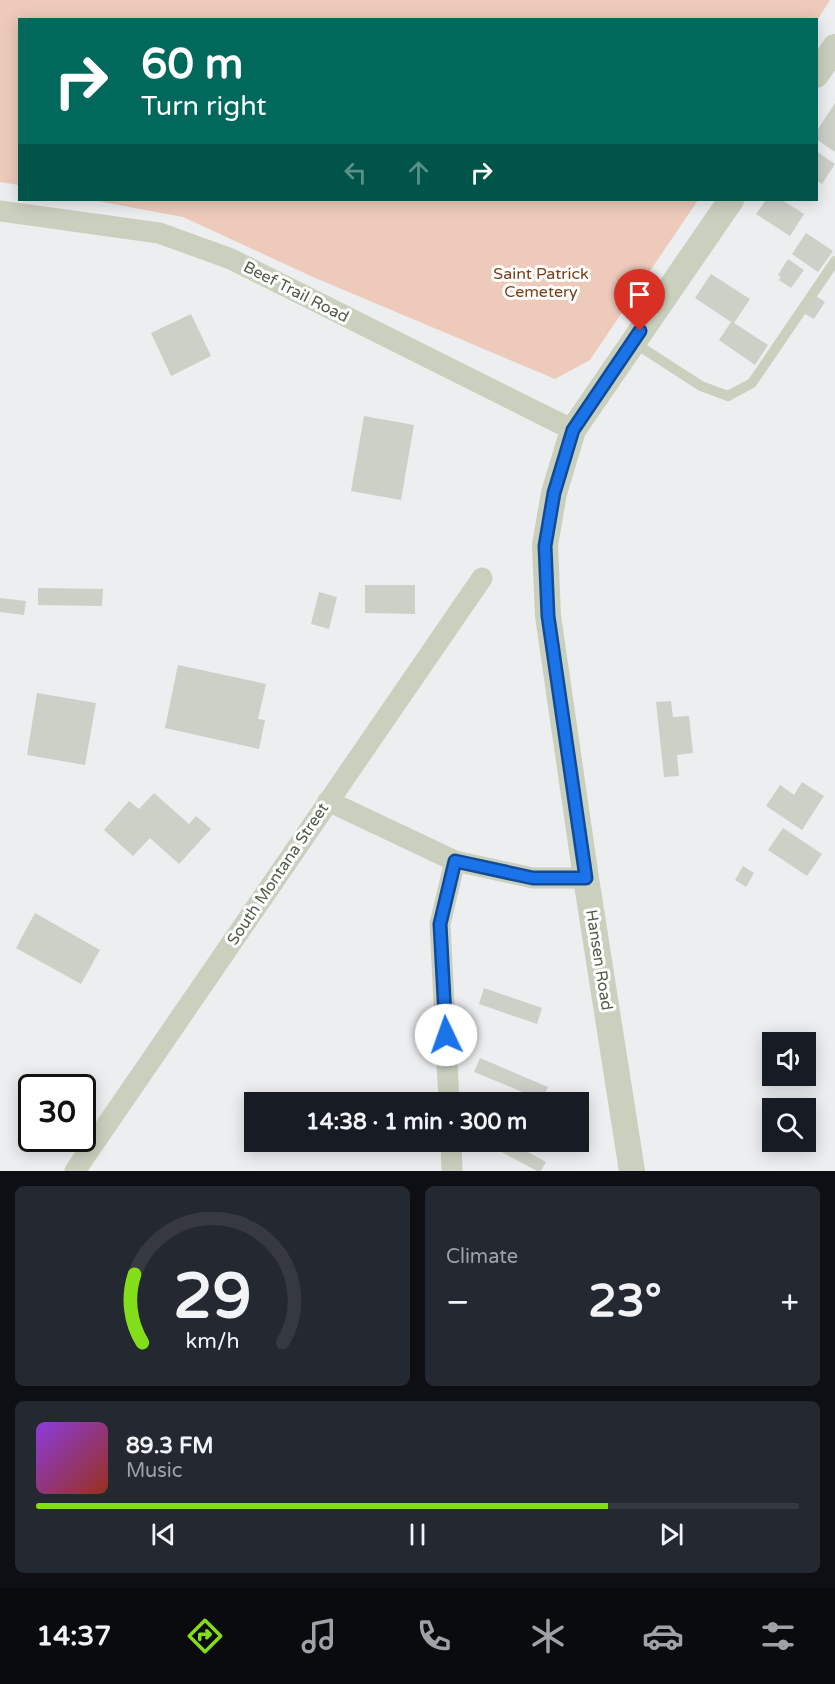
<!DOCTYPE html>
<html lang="en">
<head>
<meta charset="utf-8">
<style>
	:root { --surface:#171b24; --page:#242831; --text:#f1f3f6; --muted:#9ea1a6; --line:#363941; --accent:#83de1a }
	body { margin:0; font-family:"Varela Round",sans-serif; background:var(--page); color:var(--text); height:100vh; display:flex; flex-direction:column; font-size:22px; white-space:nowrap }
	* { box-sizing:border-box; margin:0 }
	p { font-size:20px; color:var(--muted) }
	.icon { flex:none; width:33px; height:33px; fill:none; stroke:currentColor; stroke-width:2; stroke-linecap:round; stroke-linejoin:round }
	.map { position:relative; height:1171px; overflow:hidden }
	.drawer { display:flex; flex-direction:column; gap:15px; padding:15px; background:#0d0f14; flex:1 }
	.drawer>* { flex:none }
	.top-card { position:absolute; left:18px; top:18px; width:800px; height:183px; border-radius:0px; box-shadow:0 3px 15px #0003; background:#00695c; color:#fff; overflow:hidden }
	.buttons { position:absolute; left:762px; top:1032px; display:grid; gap:12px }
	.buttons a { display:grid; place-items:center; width:54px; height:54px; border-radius:0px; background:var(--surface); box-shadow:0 3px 15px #0003; font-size:30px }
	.speed { position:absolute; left:18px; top:1074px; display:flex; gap:12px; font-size:30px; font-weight:700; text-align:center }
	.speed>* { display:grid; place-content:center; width:78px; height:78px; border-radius:50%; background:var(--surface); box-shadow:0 3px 15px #0003; line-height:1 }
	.speed .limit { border:3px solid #111; border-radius:9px; background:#fff; color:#111 }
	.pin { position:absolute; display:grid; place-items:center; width:51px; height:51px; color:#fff; margin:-62px -26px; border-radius:50% 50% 50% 0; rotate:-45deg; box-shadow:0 0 6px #0007 }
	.pin .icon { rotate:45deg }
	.me { position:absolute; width:66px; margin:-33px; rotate:357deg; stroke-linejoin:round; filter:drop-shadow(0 0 4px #0008) }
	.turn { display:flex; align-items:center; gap:21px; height:126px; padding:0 24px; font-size:27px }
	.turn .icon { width:78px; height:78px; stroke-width:2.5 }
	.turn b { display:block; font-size:42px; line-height:51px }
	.lanes { display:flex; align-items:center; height:57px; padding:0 24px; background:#0003; justify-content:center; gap:30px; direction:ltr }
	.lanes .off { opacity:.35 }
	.big { font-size:45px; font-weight:700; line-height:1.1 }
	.drawer .tile { flex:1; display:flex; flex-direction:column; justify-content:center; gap:9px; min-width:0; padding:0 21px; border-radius:9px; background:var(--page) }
	.drawer .dial { align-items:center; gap:0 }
	.dial svg { height:156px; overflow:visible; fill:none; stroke:var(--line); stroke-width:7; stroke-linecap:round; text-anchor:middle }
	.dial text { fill:var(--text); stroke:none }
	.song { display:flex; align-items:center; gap:18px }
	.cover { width:72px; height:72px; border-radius:9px; background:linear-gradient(135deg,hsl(270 70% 55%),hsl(10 70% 35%)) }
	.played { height:6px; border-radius:3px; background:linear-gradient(90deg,var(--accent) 75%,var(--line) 75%) }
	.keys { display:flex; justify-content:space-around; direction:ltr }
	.heat { display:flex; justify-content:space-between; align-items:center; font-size:33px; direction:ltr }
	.drawer .tiles { flex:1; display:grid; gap:15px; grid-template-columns:1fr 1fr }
	.tile:last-child { grid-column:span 2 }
	.trip { position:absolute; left:244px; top:1092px; width:345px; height:60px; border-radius:0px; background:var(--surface); box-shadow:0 3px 15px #0003; font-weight:700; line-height:60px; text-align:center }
	.menu { display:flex; height:96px; justify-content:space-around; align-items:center; background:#090b0e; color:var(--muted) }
	.menu .icon { width:42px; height:42px }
	.menu .current { color:var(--accent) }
	.menu b { font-size:27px; color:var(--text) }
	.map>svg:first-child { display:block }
</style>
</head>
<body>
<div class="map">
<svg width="835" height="1171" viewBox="0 0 835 1171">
	<rect width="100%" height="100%" fill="#edeef0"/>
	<path fill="#eecabb" d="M0 0H830L816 22V20H20L19 185 0 182Z
		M92 200H698L590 360 555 379 313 277 183 217Z"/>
	<path fill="#ccd0c7" d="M835 103V152L816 139V132Z
		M816 151 835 164 822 184 816 180Z
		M766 200H782L804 214 790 236 756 214Z
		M806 233 833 251 818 272 792 254Z
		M788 259 804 270 791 288 779 280 781 277 778 275Z
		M711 274 750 299 734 323 768 345 755 365 719 340 731 322 695 298Z
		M816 296 825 302 814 319 805 314Z
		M191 314 211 356 171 376 151 333Z
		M364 416 414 425 401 500 351 491Z
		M365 585H415V614L365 613Z
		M38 588 103 589 102 606 38 605Z
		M319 592 337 597 329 629 311 624Z
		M0 598 26 601 24 615 0 612Z
		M178 665 266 684 258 719 265 720 259 749 165 728Z
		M37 693 96 703 85 765 27 755Z
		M671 701 673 717 689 716 693 753 677 755 679 776 664 777 656 702Z
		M802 782 824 796 802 830 766 806 780 785 794 795Z
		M154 793 189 824 196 816 211 829 179 864 150 838 133 856 104 830 129 801 139 809Z
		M783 828 822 854 807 876 768 850Z
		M743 866 754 873 746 887 735 880Z
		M35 913 100 950 81 984 16 948Z
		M484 988 542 1008 537 1024 479 1004Z
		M480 1058 548 1087 542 1100 474 1072Z
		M480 1092 500 1102H475Z
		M483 1142H510L546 1162 541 1171H537Z"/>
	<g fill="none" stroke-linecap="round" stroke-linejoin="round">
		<path stroke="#cad0be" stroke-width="10" d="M633 342 701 386 728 396 752 383 835 261"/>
		<path stroke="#cad0be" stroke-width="21" d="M0 211 159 233 231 259 573 430
			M328 801 455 861 533 878H586
			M449 1102 440 924 455 861
			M451 1142 452 1171
			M75 1171 482 578"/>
		<path stroke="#cad0be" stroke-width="26" d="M816 75 835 47
			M632 1171 586 878 548 616 545 545 554 493 573 430 731 200"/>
	</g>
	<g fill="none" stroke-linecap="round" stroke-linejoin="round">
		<defs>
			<path id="route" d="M446 1035 440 924 455 861 533 878H586L548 616 545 546 554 493 573 430 640 331"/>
		</defs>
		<use href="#route" stroke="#114b97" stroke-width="15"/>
		<use href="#route" stroke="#1a73e8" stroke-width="10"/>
	</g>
	<g text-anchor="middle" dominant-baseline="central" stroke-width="6" stroke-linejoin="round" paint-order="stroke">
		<g font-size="16" fill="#7b3f17" stroke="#fff">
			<text x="541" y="274">Saint Patrick<tspan x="541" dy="18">Cemetery</tspan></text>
		</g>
		<g font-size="16" fill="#535b46" stroke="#fff">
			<text transform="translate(296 292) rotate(27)">Beef Trail Road</text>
			<text transform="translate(278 874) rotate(-56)">South Montana Street</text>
			<text transform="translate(599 960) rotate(81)">Hansen Road</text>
		</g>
	</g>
</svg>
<div class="buttons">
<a><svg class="icon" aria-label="sound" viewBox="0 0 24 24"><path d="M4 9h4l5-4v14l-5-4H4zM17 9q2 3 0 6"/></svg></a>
<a><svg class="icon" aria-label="search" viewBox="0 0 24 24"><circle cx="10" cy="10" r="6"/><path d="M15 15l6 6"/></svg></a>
</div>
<div class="speed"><div class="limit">30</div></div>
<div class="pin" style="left:640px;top:331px;background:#d93025"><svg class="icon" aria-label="arrive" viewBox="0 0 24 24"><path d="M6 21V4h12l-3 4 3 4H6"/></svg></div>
<svg class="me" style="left:446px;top:1035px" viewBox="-20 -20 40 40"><circle r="19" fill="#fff"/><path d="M0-13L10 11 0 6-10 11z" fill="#1a73e8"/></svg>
<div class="trip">14:38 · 1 min · 300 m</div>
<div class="top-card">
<div class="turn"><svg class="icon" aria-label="right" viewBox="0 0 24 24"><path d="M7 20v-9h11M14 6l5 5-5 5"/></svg><div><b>60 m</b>Turn right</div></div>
<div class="lanes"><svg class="icon off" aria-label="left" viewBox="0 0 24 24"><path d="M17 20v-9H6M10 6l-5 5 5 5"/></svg><svg class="icon off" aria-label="ahead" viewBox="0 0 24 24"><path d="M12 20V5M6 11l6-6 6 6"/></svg><svg class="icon" aria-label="right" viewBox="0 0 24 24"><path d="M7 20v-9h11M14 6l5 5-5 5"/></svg></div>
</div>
</div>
<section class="drawer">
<div class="tiles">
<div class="tile dial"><svg viewBox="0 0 100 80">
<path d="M14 69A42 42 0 1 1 86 69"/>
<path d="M14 69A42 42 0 0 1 10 34" stroke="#83de1a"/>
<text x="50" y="56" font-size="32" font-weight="700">29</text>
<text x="50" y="72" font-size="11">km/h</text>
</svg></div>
<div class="tile"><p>Climate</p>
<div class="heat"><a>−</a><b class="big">23°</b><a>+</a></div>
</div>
<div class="tile">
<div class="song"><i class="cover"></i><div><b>89.3 FM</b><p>Music</p></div></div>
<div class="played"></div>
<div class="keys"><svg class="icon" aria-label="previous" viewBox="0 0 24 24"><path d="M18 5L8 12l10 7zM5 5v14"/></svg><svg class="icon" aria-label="pause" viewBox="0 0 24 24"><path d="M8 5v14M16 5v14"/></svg><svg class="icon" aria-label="next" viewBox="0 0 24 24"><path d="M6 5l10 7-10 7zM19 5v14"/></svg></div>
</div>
</div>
</section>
<nav class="menu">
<b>14:37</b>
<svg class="icon current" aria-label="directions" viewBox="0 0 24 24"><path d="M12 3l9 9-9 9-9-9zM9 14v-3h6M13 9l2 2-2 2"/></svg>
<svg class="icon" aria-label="music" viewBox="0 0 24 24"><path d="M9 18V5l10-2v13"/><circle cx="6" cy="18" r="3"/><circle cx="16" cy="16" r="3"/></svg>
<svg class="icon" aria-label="phone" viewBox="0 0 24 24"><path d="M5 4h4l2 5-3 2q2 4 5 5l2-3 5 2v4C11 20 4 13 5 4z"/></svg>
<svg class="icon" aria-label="climate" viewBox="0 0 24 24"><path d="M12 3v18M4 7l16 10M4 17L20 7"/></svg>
<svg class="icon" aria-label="car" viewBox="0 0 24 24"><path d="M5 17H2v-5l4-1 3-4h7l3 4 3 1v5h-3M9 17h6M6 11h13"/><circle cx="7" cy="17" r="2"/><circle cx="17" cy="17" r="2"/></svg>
<svg class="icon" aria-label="filters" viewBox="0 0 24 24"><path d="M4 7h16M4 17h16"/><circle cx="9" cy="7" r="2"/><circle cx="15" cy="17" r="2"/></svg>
</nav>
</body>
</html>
